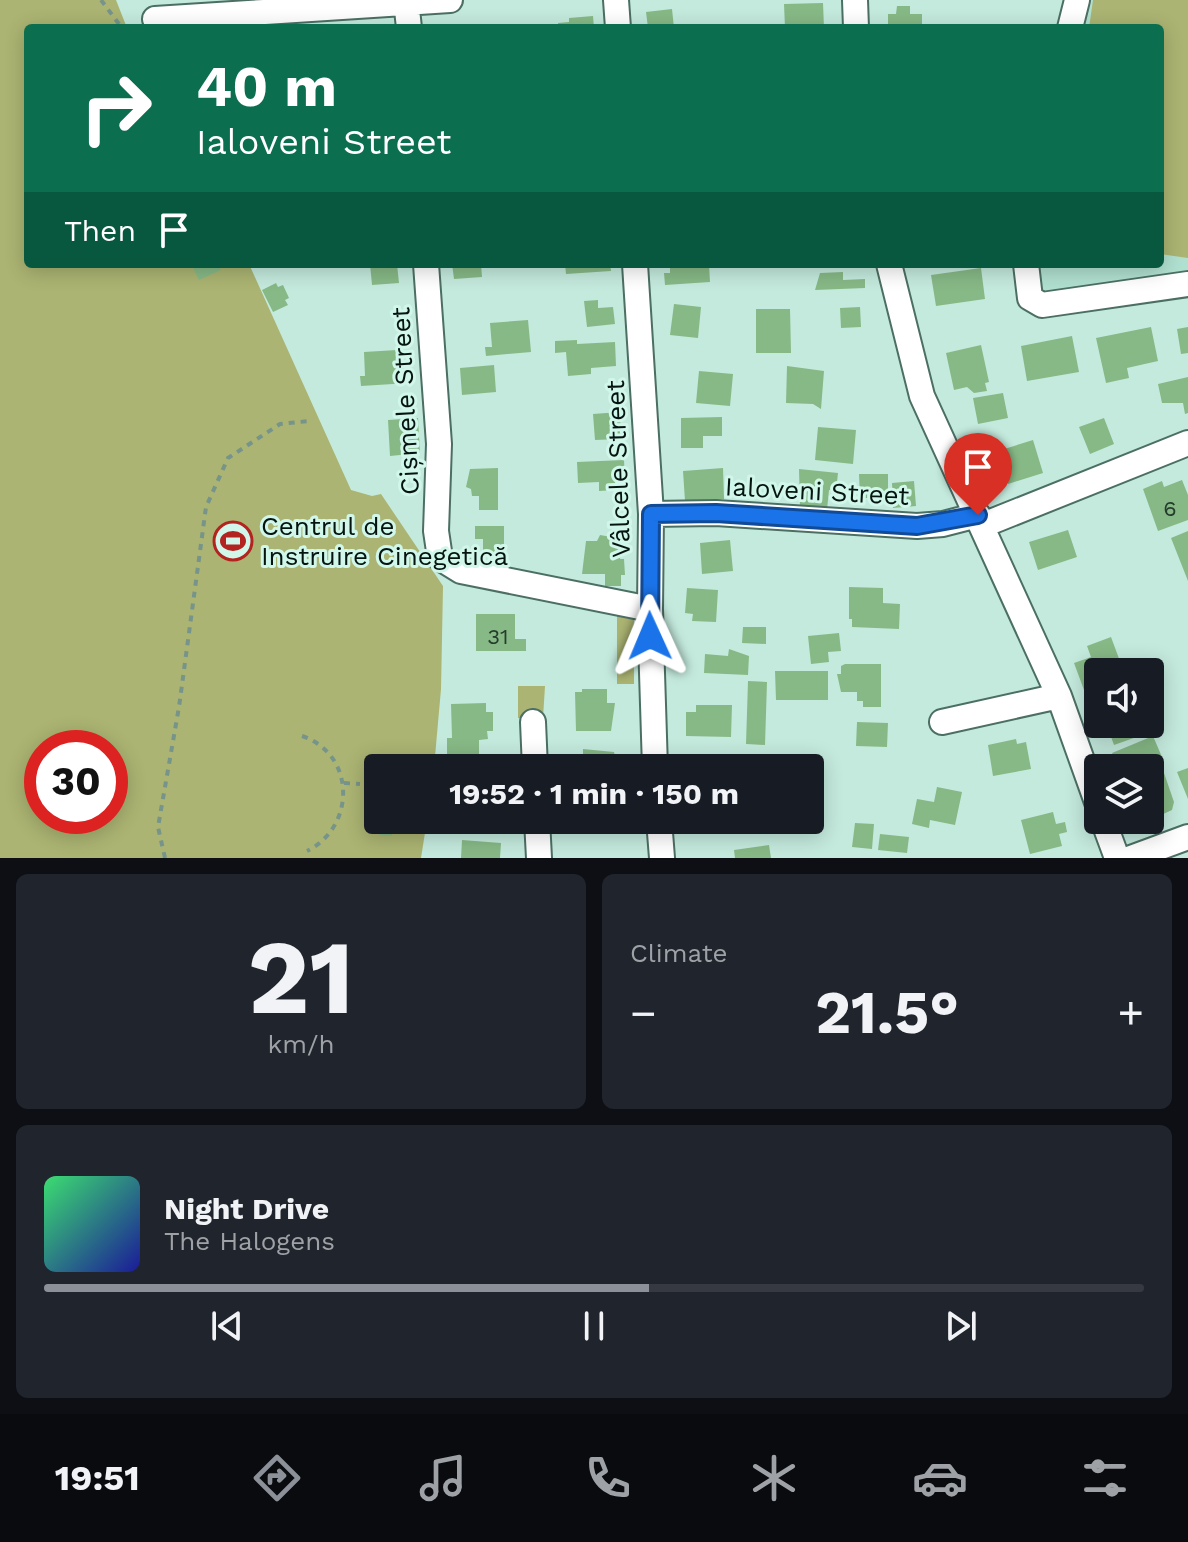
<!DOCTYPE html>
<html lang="en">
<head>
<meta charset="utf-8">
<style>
	:root { --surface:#171b24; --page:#20242c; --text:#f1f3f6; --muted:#9ea1a6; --line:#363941; --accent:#8c9099 }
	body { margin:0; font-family:"Work Sans",sans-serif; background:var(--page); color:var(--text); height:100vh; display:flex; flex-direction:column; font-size:30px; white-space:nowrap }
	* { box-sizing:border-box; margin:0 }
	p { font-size:26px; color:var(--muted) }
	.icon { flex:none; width:44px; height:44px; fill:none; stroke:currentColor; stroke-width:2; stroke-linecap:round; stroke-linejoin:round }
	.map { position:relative; height:858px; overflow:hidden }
	.details { display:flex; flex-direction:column; gap:16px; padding:16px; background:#0d0f14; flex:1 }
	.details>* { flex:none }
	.guide { position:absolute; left:24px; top:24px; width:1140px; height:244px; border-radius:8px; box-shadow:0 4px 20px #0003; background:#0b6e4f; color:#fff; overflow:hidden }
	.controls { position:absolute; left:1084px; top:658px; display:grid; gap:16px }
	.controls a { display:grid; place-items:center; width:80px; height:80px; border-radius:8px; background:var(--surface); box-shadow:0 4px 20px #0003; font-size:40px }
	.speed { position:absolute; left:24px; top:730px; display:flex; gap:16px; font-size:40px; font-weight:700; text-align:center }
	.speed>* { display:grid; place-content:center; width:104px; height:104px; border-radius:50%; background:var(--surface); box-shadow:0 4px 20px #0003; line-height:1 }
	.speed .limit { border:12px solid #d22; background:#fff; color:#111 }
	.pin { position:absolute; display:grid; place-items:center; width:68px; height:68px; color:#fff; margin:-82px -34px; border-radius:50% 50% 50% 0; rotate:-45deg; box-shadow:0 0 8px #0007 }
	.pin .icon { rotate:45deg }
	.me { position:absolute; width:88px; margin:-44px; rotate:359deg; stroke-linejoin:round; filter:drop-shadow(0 0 6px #0008) }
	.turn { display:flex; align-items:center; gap:28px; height:168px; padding:0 40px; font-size:36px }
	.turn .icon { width:104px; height:104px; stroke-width:2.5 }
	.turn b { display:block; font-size:56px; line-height:68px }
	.then { display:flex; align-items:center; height:76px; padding:0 40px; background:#0003; gap:16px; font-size:30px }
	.big { font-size:60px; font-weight:700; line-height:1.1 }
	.details .tile { flex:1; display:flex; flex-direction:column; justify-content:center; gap:12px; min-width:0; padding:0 28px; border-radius:12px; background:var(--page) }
	.details .dial { align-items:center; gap:0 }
	.dial b { font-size:104px; line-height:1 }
	.song { display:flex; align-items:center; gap:24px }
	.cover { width:96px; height:96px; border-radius:12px; background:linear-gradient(135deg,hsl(140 70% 55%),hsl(240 70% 35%)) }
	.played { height:8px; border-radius:4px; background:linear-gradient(90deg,var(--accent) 55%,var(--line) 55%) }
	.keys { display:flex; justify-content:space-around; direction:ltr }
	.heat { display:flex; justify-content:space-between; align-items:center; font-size:44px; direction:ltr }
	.details .tiles { flex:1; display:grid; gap:16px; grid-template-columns:1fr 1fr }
	.tile:last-child { grid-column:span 2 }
	.trip { position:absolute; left:364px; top:754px; width:460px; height:80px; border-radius:8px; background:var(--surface); box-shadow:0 4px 20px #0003; font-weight:700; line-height:80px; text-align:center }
	.tab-bar { display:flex; height:128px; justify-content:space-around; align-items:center; background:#090b0e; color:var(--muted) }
	.tab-bar .icon { width:56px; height:56px }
	.tab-bar .on { color:var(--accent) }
	.tab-bar b { font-size:36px; color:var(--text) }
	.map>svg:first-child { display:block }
</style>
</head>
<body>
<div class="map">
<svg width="1188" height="858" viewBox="0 0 1188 858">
	<rect width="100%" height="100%" fill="#c4eadd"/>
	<path fill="#b0e0d0" d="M1083 0H1188V279L1039 293 1032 264H1160V28H1077Z"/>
	<path fill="#abb472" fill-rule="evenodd" d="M0 0H116L127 28H28V264H249L351 490 372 496 381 494 443 586 441 689 434 768H378V820H427L421 858H0ZM42 748H110V816H42Z
		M1093 0H1188V258L1160 254V28H1089Z
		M617 613 629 614 634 619V684H617Z
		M518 686H545L543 718H518Z"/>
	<path fill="#87b986" d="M823 3 824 28H785L784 4Z
		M897 6H910V14H922V28H888V14H896Z
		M672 9 674 28H648L646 12Z
		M593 16 594 28H559L558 23 569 22V18Z
		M191 264H218L221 270 199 280Z
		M370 264H397L399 283 372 285Z
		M452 264H481L482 277 454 279Z
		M565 264H610L611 271 566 274Z
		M670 264H709L710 282 665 285 664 273H670Z
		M981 268 985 299 936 306 931 275Z
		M843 272V280L865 279V288L815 290 820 273Z
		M276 283 278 287 283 285 289 298 285 300 288 305 273 312 262 290Z
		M598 300V308L613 307 615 324 587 327 584 301Z
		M674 304 701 307 698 338 670 335Z
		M860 307 861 327 841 328 840 308Z
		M756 309H790L791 353H756Z
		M528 320 531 352 486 356 485 347H492L490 323Z
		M1151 327 1158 361 1127 368 1129 378 1106 383 1096 338Z
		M1188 327V353L1181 354 1177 329Z
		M1072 336 1079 372 1027 381 1021 346Z
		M577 340V344L615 342 616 366 591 368V374L568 376 566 352 555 353V341Z
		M981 345 989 382 985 383 987 391 974 393 967 387 954 390 946 353Z
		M397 350V354L402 353 403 362H408L409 383 361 386 360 376H365L364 352Z
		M494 365 496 392 462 395 460 368Z
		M787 366 824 371 821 409 813 404 786 403Z
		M699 371 733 374 730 406 696 403Z
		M1188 377V413L1185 414 1183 403H1162L1158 384Z
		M1003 393 1008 418 978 424 973 398Z
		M620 412 621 439 595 440 593 414Z
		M722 417V436H703V448H681V418Z
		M418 418 420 453 390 456 388 420Z
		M1104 418 1114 444 1090 454 1079 427Z
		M818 427 856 430 853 464 815 460Z
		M1033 440 1043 473 1008 484 998 451Z
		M624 460 625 481H615V490L599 491V482L578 483 577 462Z
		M498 468V510H479V496H472L471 489 466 487 470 469Z
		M723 468 724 499 685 501 683 471Z
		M799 469 838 473 836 491 829 490 827 510 800 507Z
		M859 474H888V498L869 502V498H860Z
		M1182 480 1188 495V520L1158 531 1143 489 1162 481 1164 487Z
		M914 481 916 506 893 508 892 483Z
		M475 526H504V554H483V539H475Z
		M1068 530 1077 557 1038 570 1029 542Z
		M1188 531V581L1171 538Z
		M600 535 617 538 622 543 620 559H624L625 575H621V586H605V574H582L586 541H597Z
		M730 540 733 571 702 574 700 543Z
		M849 587 883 588V603L900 604 899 629 852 627V619H849Z
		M687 588 718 590 716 622 692 621 693 614 685 613Z
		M476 614H515V639H526V651H476Z
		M743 627H766V644L742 643Z
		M839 633 841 651 828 652 829 662 811 664 808 636Z
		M1111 637 1124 672H1098V685L1084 690 1074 663 1091 657 1087 646Z
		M729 649 749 656 748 675 704 673 705 654 728 656Z
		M845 664H881V707H863V701H857V692H841L837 674H841V666Z
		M775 671H828V700H776Z
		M748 681 767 682 765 745 746 744Z
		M582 689H607V703H615L611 731H576L575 692H582Z
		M486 703V712H493V731H487L488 739 479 740V754H447V738H452L451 704Z
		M696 705H732L731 737 686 736V712H696Z
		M857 722 888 723 887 747 856 746Z
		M1113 724H1142L1145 734 1114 745 1107 726Z
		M1153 736 1162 757 1136 768 1113 767 1110 759 1114 757 1112 753Z
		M1016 739 1017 744 1026 742 1031 769 993 776 988 745Z
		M583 749 614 752 618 768H583Z
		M1188 768V799L1177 772Z
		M1164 773 1174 802 1172 810 1150 820V778Z
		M937 787 962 792 955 825 930 820 929 828 912 824 917 799 934 802Z
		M1053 812 1056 824 1065 822 1067 832 1059 834 1062 846 1030 854 1021 820Z
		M380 820H392V836L380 835Z
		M855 823 874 824 872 849 852 847Z
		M880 834 909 837 907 853 878 850Z
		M462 840 501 843 500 858H461Z
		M769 845 771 858H735L734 850Z"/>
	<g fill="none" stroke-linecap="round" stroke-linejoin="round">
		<defs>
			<path id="minor" d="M406 0 409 28
				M616 0 618 28
				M855 0 856 28
				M155 19 450 0
				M1070 28 1077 0
				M426 264 439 444 436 531 440 558 461 571 650 609
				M635 264 651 514 650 609 655 768
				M889 264 922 396 1059 696 1098 805
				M1026 264 1030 298 1042 305 1188 284
				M651 514 716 513 917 526 943 524 978 515
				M983 525 1188 443
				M533 722 535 768
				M942 722 1059 696
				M537 820 539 858
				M659 820 662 858
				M1103 820 1117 858
				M1131 858 1188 837"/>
		</defs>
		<use href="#minor" stroke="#4c6f64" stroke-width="28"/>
		<path stroke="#77948a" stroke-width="4" stroke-dasharray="6 6" stroke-linecap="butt" d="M101 0 122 28
			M302 736C356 754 356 827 307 851
			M344 783 360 784
			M165 858 158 827 179 707 206 507 228 458 280 424 309 421"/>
		<use href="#minor" stroke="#fff" stroke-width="24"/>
	</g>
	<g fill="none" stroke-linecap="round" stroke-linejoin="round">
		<defs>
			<path id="route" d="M650 636 651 514 716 513 917 526 978 515"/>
		</defs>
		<use href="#route" stroke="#114b97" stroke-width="20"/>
		<use href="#route" stroke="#1a73e8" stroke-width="14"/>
	</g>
	<defs>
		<symbol id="stadium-ring" viewBox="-11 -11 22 22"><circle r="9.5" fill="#d1f7eb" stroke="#b3231f" stroke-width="1.5"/><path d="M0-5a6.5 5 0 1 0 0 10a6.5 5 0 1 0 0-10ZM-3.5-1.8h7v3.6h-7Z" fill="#b3231f"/></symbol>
	</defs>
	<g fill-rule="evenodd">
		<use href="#stadium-ring" x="211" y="519" width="44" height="44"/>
	</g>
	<g text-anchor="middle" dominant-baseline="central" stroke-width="6" stroke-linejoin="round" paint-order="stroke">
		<g font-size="22" fill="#263d2e">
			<text x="1170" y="508">6</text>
			<text x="498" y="636">31</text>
		</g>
		<g font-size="26" fill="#061410" stroke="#d1f7eb">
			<text transform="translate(405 401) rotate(-93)">Cișmele Street</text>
			<text transform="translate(618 469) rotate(-92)">Vâlcele Street</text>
			<text transform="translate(817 491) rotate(3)">Ialoveni Street</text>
		</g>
		<g font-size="26" fill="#061410" stroke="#d1f7eb" text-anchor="start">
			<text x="261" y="526">Centrul de<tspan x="261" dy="30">Instruire Cinegetică</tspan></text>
		</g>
	</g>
</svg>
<div class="controls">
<a><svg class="icon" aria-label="sound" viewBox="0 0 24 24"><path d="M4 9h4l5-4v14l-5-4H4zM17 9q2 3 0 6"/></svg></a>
<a><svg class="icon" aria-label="layers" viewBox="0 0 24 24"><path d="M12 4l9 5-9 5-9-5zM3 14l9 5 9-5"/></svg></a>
</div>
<div class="speed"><div class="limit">30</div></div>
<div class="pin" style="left:978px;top:515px;background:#d93025"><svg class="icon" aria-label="arrive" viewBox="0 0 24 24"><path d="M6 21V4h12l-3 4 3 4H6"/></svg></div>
<svg class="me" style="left:650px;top:636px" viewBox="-20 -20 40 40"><path d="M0-17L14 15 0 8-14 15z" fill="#1a73e8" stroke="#fff" stroke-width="4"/></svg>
<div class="trip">19:52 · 1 min · 150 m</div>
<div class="guide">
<div class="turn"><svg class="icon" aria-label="right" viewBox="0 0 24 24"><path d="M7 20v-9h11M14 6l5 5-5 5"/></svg><div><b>40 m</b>Ialoveni Street</div></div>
<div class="then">Then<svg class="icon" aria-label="arrive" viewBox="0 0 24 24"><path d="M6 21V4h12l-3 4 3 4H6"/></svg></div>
</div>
</div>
<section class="details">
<div class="tiles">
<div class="tile dial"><b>21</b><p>km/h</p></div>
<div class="tile"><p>Climate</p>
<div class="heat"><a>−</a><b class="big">21.5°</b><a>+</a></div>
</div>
<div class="tile">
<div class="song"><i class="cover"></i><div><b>Night Drive</b><p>The Halogens</p></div></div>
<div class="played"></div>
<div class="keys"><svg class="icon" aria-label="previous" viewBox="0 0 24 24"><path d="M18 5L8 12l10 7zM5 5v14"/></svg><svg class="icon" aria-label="pause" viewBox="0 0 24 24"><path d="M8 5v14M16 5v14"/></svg><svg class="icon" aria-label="next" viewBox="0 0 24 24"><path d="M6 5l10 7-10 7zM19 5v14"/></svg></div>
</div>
</div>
</section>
<nav class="tab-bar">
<b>19:51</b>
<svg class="icon on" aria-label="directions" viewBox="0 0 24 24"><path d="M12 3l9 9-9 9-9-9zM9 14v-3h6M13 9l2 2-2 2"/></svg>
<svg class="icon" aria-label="music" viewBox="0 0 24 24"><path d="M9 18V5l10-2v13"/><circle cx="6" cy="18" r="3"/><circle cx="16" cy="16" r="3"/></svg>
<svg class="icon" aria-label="phone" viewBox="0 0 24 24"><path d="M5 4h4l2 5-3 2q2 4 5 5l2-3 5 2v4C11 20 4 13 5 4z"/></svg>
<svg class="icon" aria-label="climate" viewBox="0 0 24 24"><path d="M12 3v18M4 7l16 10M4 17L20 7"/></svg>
<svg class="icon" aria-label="car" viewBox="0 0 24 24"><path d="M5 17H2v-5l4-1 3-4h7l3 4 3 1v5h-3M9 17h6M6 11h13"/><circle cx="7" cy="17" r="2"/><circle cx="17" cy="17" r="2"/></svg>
<svg class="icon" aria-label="filters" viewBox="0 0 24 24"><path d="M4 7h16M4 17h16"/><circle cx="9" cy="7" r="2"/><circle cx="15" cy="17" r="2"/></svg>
</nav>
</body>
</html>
